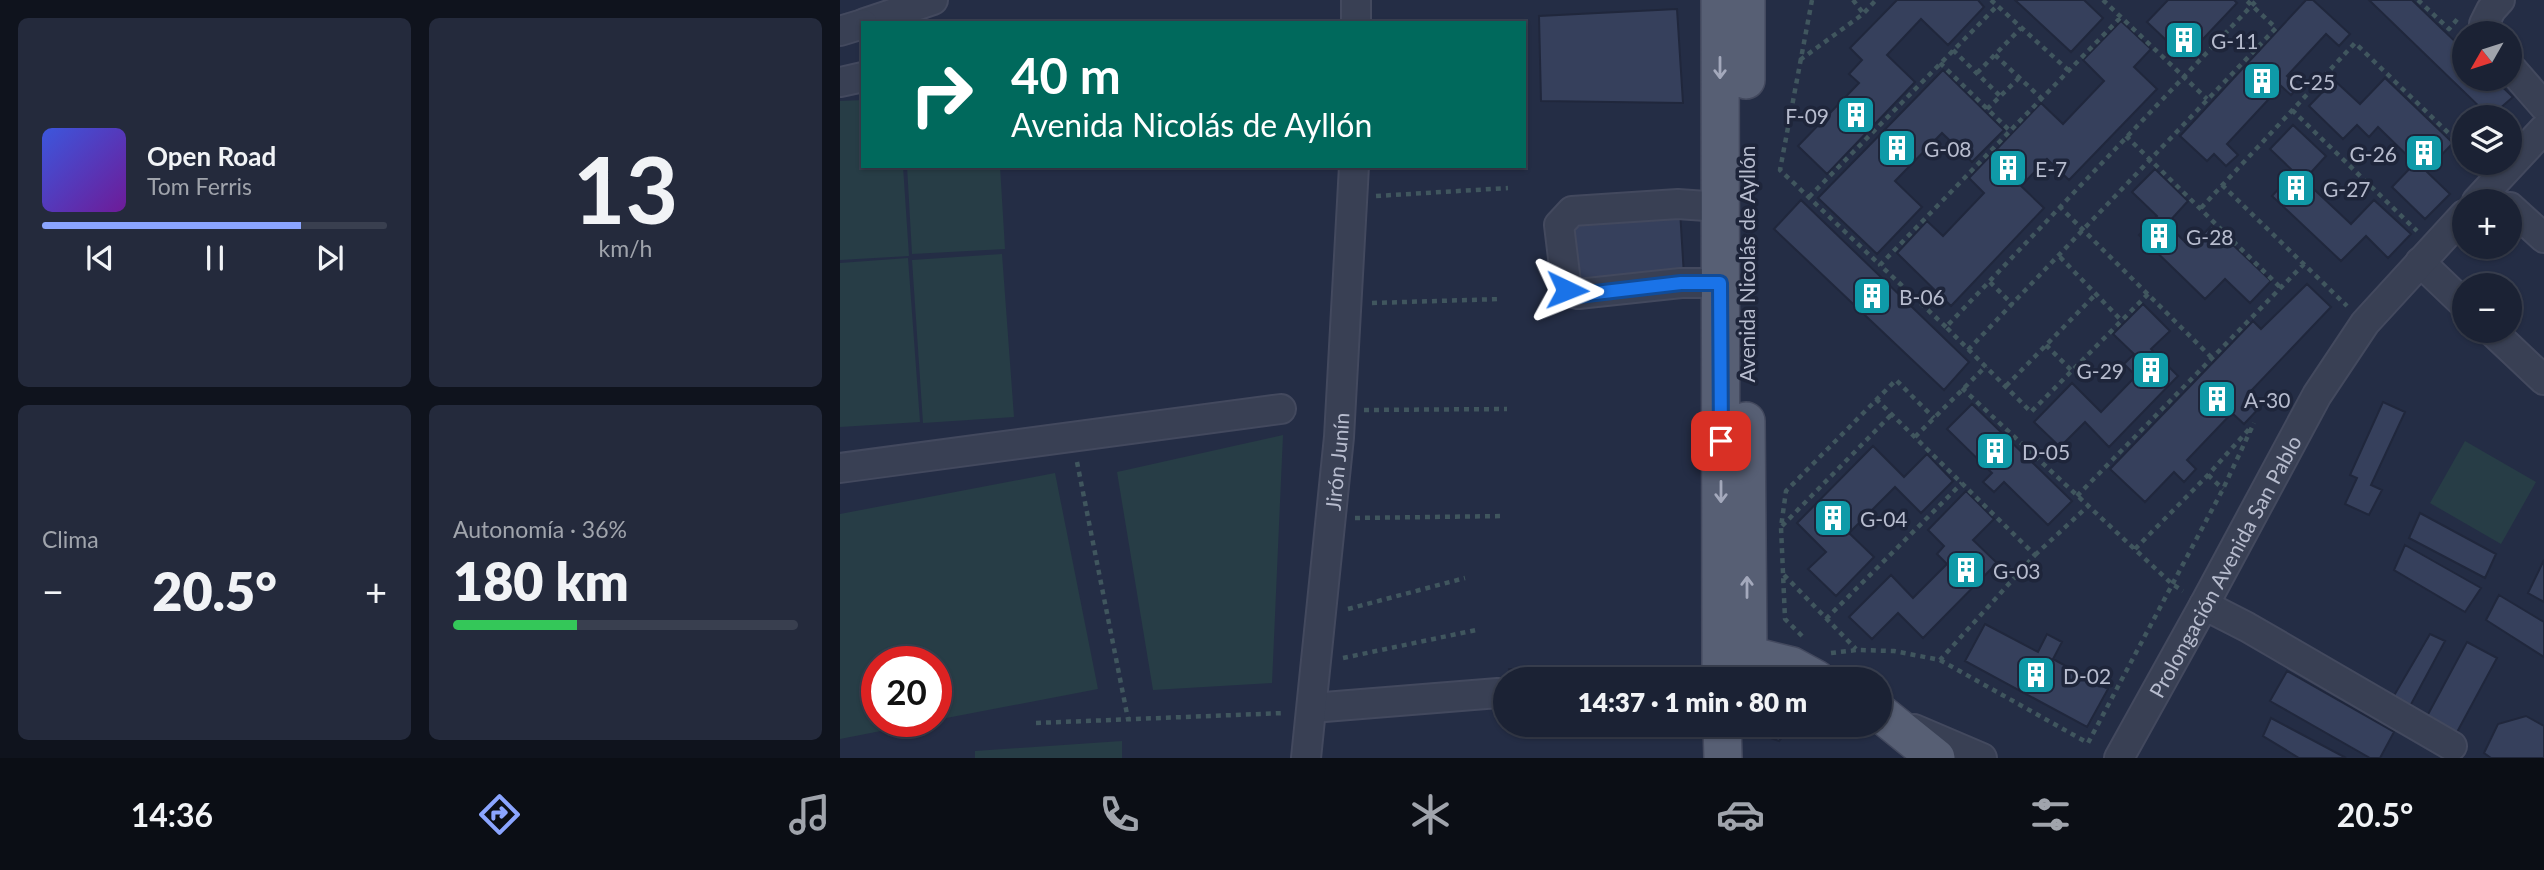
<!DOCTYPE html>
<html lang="es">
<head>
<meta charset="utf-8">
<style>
	:root { --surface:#1b2234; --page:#242a3c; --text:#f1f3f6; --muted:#a0a4ac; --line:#393f4f; --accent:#8ba5ff }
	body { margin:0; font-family:Lato,sans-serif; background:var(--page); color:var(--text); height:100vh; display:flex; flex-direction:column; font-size:26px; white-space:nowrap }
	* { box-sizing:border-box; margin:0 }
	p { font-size:23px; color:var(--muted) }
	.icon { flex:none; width:38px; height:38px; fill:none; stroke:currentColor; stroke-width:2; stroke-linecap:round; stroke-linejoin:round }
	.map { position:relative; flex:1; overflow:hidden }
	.sheet { display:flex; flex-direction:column; gap:18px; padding:18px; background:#0f131d; width:840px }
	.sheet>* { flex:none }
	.banner { position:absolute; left:21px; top:21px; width:665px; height:147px; border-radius:0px; box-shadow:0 2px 5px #0004,0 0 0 2px var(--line); background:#00695c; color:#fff; overflow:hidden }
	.needle { width:46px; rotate:231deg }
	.controls { position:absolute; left:1612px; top:21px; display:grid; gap:14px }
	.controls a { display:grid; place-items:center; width:70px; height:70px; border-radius:50%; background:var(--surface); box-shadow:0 2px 5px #0004,0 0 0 2px var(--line); font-size:35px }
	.speed { position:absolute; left:21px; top:646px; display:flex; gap:14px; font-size:35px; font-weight:700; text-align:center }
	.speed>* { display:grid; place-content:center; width:91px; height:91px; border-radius:50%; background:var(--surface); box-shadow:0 2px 5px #0004,0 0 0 2px var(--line); line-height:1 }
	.speed .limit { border:10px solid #d22; background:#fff; color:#111 }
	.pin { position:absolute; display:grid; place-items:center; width:60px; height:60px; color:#fff; margin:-30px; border-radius:14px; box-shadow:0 4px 10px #0006 }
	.me { position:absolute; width:77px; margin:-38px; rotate:92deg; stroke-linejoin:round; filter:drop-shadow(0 0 5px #0008) }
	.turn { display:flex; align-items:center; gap:24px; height:147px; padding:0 35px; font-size:32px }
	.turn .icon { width:91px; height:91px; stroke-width:2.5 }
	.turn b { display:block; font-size:49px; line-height:60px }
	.big { font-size:52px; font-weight:800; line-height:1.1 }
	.sheet .tile { flex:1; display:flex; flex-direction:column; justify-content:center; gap:10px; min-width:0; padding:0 24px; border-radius:10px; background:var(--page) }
	.sheet .dial { align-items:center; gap:0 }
	.dial b { font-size:91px; line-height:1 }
	.song { display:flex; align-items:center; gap:21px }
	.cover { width:84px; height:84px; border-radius:10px; background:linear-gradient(135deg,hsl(230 70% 55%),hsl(280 70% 35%)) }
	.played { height:7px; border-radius:4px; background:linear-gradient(90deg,var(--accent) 75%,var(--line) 75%) }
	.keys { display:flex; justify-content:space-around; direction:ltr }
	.heat { display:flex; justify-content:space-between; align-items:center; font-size:38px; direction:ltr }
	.charge { height:10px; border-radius:5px; background:linear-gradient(90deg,#34c759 36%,var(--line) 0) }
	.sheet .tiles { flex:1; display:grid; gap:18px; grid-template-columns:repeat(2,1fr) }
	.trip { position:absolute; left:653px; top:667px; width:399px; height:70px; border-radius:35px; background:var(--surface); box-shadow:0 2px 5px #0004,0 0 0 2px var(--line); font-weight:800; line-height:70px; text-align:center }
	.menu { display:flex; height:112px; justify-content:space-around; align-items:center; background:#0b0e15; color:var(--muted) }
	.menu .icon { width:49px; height:49px }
	.menu .current { color:var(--accent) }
	.menu b { font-size:32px; color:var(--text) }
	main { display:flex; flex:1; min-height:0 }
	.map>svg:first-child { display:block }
</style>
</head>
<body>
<main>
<section class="sheet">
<div class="tiles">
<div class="tile">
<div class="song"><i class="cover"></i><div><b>Open Road</b><p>Tom Ferris</p></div></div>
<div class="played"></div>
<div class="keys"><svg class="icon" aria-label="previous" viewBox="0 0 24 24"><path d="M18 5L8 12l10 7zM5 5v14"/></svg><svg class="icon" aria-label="pause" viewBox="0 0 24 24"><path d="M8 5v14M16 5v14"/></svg><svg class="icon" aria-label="next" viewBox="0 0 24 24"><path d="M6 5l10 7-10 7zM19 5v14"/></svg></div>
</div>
<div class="tile dial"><b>13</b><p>km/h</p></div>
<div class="tile"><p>Clima</p>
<div class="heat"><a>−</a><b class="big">20.5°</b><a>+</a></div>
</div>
<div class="tile"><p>Autonomía · 36%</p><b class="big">180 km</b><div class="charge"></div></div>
</div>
</section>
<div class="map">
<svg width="1704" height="758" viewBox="0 0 1704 758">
	<rect width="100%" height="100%" fill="#242d45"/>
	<path fill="#273d46" d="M23 100V166H63L69 256 0 260V101Z
		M67 166H160L165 249 72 254Z
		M162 254 174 417 83 423 72 260Z
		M68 258 80 422 0 427V263Z
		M443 435 432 683 313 690 277 472Z
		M1625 441 1696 482 1661 544 1590 503Z
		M215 473 258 689 96 720V662H37V721H92L0 739V514Z
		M282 741V758H135V751Z"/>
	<path fill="#36405c" stroke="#20273c" stroke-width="2" d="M1057 0H1138L1144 7 1108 45 1081 19 1047 55 1075 82 987 174 958 146 1019 83 1009 74 1022 60 1010 48Z
		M1175 0H1244L1263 18 1231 52Z
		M1328 0H1394L1397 3 1345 58 1307 22Z
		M1466 0H1473L1510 34 1499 46 1486 34 1447 76 1459 86 1451 95 1441 86 1387 144 1398 155 1386 166 1374 154 1367 161 1340 136Z
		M1529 0H1572L1624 50V79H1654L1673 97 1650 117Z
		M837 9 843 103 701 101 699 16Z
		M1281 21 1311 49 1294 67 1317 89 1229 180 1207 159 1181 186 1204 208 1111 306 1057 253 1087 221 1103 236 1144 193 1129 178 1201 103 1223 124 1264 81 1243 60Z
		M1103 70 1164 130 1132 162 1102 133 1055 181 1082 207 1037 254 978 198Z
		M1545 78 1613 143 1586 171 1610 194 1585 219 1552 187 1575 163 1538 127 1529 137 1517 125 1503 139 1469 106 1494 80 1520 104Z
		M1453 125 1486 156 1464 180 1511 224 1534 200 1571 234 1548 258 1526 236 1501 261 1432 196 1454 172 1430 149Z
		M1315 169 1348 201 1327 224 1345 242 1350 236 1356 242 1372 225 1431 281 1410 303 1385 279 1365 299 1299 235 1317 216 1292 192Z
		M961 200 1129 362 1104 390 934 229Z
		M840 210 844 276 737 287 731 223Z
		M1467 284 1491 307 1409 393 1422 405 1404 424 1392 413 1347 460 1356 469 1344 482 1334 472 1305 502 1270 469 1413 321 1421 329Z
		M1303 304 1330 331 1311 349 1338 376 1269 447 1245 422 1220 447 1194 422 1232 383 1261 412 1296 376 1284 364 1294 354 1273 334Z
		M1543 402 1565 412 1531 485 1542 490 1529 515 1505 504 1517 478 1510 475Z
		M1132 404 1232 501 1208 525 1164 482 1154 492 1143 482 1152 473 1107 429Z
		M1033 446 1064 477 1087 454 1113 481 1081 513 1055 487 1009 533 1034 557 996 596 968 569 986 552 957 523Z
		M1126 491 1154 519 1133 540 1157 563 1083 638 1058 613 1032 639 1009 617 1051 575 1073 598 1107 564 1097 554 1104 546 1088 530Z
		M1580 513 1656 554 1645 578 1569 538Z
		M1565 545 1641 588 1625 612 1554 570Z
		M1704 560V602L1688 593Z
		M1659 595 1704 622V657L1646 620Z
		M1145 624 1198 652 1207 634 1222 642 1213 659 1268 689 1247 727 1125 661Z
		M1590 634 1605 641 1569 708 1552 699Z
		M1627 642 1657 658 1616 734 1585 720Z
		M669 669 846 675V679H670Z
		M1447 671 1554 732 1540 758H1530L1430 701Z
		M1686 716 1704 726V758H1651L1644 753 1658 724Z
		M1431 718 1506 758H1459L1423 736Z
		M931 724H953L939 741 931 738Z"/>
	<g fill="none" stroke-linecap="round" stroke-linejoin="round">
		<defs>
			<g id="minor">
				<path d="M25 23 93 0"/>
				<path d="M516 23V0"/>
				<path d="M0 31 23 24"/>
				<path d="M1647 33 1644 24 1651 10 1660 0"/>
				<path d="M1670 67 1704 106"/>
				<path d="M0 82 23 77"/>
				<path d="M1637 201 1704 129"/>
				<path d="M1670 207 1704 238"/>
				<path d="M1580 262 1624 304"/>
				<path d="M880 283H841L738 294 727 291 719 225 732 211 838 204 880 207"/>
				<path d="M1652 331 1704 380"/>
				<path d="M0 468 441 409"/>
				<path d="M1364 605 1407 627 1612 746"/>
				<path d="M472 708 658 693"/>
				<path d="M1074 729 1142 758"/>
				<path id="s1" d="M466 758 499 437 514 166"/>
				<path id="s2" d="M1279 758 1364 605 1477 395 1525 323 1624 215"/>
			</g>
			<path id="major" d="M880 0 881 679
				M906 80V0
				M906 421 908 655
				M892 673 908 655 952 666 976 679
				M1040 713 1096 758
				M882 724 883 758"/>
		</defs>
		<use href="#minor" stroke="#43495e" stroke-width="32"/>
		<use href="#major" stroke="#43495e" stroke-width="40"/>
		<path stroke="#40565e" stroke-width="4.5" stroke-dasharray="5 5" stroke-linecap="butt" d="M972 0 940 170 1040 265
			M1013 0 1023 13
			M1151 0 1228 70
			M1263 0 1367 99
			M1578 0 1609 29 1620 16
			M1113 50 1160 96
			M1155 55 1201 98
			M960 60 1023 14 1036 0
			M1100 63 1170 131 1281 17
			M1137 73 1181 28
			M1147 109 1179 78
			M1452 110 1577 231
			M1286 136 1441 288
			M1382 185 1507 306
			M536 196 668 188
			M969 197 1157 6
			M1219 206 1372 358
			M1361 208 1515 43 1624 148
			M1220 257 1281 320
			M1150 282 1173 305
			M1308 294 1191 412 1106 327 1417 0
			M532 303 661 299
			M1106 327 1040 265 1170 131
			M1206 345 1232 371
			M1128 350 1436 28 1406 0
			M1166 386 1256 294
			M1122 388 1332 584 1343 591
			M1036 399 1195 555 1100 660
			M524 410 667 409
			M1075 437 1146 366
			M237 462 288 719
			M1368 475 1383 489
			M1237 496 1464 264
			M515 518 665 516
			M942 526 1051 415
			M1295 549 1368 475 1410 428
			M1195 555 1248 506
			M944 575 1016 649
			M508 609 625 578
			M986 619 1122 483
			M962 636 945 619 941 527 946 491 1056 380 1094 418
			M991 653 1017 650 1054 651 1100 660 1248 743 1383 489 1414 423
			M503 658 636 630
			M196 723 444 713"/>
		<use href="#minor" stroke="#394054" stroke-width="28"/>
		<use href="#major" stroke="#575f74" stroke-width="37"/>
	</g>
	<defs><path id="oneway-shaft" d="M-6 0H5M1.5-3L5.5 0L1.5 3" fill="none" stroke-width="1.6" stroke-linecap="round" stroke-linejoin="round" transform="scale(1.75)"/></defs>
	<g stroke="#a4a9bc">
		<use href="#oneway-shaft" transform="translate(880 68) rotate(90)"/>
		<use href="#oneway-shaft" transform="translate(881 492) rotate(90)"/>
		<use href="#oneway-shaft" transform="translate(907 587) rotate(-90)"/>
	</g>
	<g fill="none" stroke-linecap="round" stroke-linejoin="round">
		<defs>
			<path id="route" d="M727 290 738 295 841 283H880L881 441"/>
		</defs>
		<use href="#route" stroke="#114b97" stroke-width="18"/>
		<use href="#route" stroke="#1a73e8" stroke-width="12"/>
	</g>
	<defs>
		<symbol id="building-square" viewBox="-11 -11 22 22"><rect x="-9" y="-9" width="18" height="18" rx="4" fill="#0f9aa8" stroke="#1e253a"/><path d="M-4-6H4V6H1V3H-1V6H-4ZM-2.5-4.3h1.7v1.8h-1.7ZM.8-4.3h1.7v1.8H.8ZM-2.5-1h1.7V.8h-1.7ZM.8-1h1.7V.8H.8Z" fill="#fff"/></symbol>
	</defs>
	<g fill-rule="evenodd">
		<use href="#building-square" x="1322" y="18" width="44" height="44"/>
		<use href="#building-square" x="1400" y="59" width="44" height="44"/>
		<use href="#building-square" x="994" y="93" width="44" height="44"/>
		<use href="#building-square" x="1035" y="126" width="44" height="44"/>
		<use href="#building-square" x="1562" y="131" width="44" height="44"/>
		<use href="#building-square" x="1146" y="146" width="44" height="44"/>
		<use href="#building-square" x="1434" y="166" width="44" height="44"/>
		<use href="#building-square" x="1297" y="214" width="44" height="44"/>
		<use href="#building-square" x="1010" y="274" width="44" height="44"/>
		<use href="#building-square" x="1289" y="348" width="44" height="44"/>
		<use href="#building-square" x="1355" y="377" width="44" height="44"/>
		<use href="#building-square" x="1133" y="429" width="44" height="44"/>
		<use href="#building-square" x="971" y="496" width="44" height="44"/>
		<use href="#building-square" x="1104" y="548" width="44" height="44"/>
		<use href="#building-square" x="1174" y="653" width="44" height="44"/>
	</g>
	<g text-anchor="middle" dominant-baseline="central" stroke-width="7" stroke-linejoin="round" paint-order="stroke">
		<g font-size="21" fill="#b7bcce" stroke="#1e253a" text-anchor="start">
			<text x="1371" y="40">G-11</text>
			<text x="1449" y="81">C-25</text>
			<text x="989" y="115" text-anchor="end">F-09</text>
			<text x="1084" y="148">G-08</text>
			<text x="1557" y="153" text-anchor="end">G-26</text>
			<text x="1195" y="168">E-7</text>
			<text x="1483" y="188">G-27</text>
			<text x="1346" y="236">G-28</text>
			<text x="1059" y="296">B-06</text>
			<text x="1284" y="370" text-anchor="end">G-29</text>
			<text x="1404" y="399">A-30</text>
			<text x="1182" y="451">D-05</text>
			<text x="1020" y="518">G-04</text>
			<text x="1153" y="570">G-03</text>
			<text x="1223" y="675">D-02</text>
		</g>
		<g font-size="21" fill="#b7bcce" stroke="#1e253a">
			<text transform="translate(906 264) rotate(-90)">Avenida Nicolás de Ayllón</text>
			<text stroke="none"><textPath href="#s1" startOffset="298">Jirón Junín</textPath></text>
			<text stroke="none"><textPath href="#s2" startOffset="219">Prolongación Avenida San Pablo</textPath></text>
		</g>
	</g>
</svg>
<div class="controls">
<a><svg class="needle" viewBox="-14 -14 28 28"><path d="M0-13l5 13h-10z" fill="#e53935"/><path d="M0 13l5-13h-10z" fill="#a0a4ac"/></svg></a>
<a><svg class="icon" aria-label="layers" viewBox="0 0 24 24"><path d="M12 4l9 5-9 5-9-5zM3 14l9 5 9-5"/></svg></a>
<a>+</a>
<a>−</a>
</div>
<div class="speed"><div class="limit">20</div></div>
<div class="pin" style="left:881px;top:441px;background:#d93025"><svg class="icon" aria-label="arrive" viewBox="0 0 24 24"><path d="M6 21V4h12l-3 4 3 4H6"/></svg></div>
<svg class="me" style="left:727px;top:290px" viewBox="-20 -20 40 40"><path d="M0-17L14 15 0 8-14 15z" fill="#1a73e8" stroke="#fff" stroke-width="4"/></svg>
<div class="trip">14:37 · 1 min · 80 m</div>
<div class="banner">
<div class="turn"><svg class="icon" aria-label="right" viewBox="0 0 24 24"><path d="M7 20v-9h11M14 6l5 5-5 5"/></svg><div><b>40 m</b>Avenida Nicolás de Ayllón</div></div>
</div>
</div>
</main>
<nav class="menu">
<b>14:36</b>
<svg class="icon current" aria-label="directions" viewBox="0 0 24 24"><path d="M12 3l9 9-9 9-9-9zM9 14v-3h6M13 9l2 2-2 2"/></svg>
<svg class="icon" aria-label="music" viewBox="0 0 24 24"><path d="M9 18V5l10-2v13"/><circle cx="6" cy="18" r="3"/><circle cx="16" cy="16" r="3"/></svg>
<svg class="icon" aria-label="phone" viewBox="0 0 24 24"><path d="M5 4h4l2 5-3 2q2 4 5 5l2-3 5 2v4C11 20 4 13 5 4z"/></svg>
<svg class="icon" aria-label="climate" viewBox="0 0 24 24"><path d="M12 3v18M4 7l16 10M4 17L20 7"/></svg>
<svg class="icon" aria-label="car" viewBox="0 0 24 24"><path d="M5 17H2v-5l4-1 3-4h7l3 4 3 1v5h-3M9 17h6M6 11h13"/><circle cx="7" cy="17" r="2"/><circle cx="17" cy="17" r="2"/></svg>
<svg class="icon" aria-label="filters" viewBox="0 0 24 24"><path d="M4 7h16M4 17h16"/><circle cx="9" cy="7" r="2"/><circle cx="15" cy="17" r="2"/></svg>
<b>20.5°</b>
</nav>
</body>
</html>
